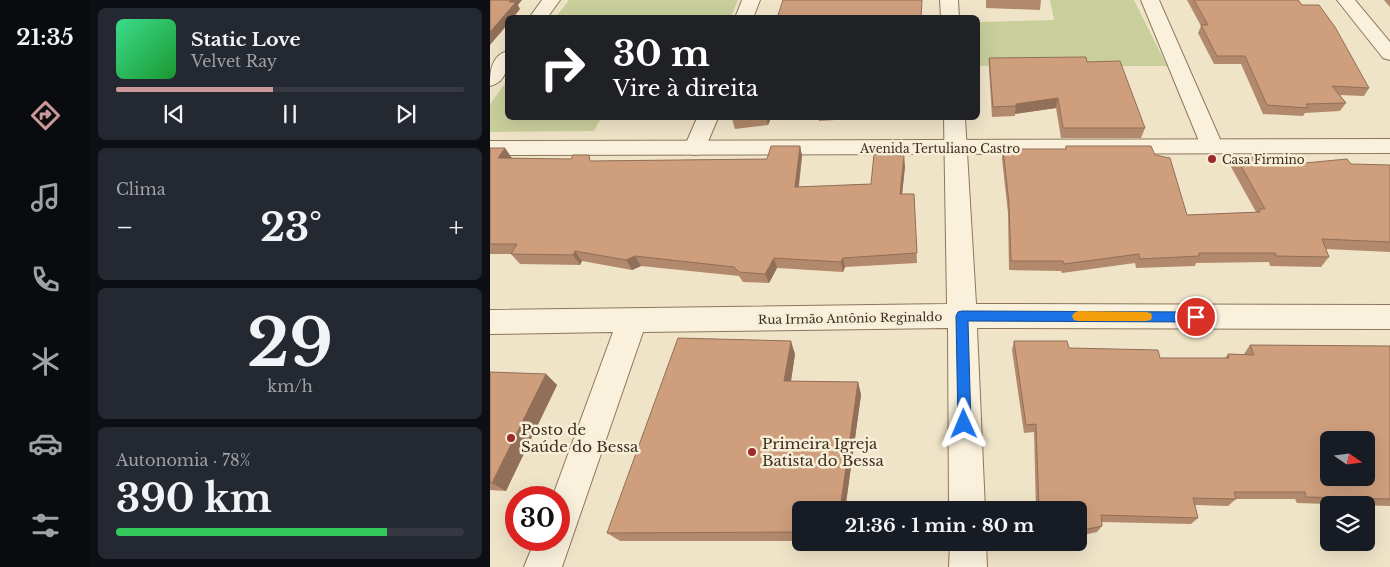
<!DOCTYPE html>
<html lang="pt">
<head>
<meta charset="utf-8">
<style>
	:root { --surface:#171b24; --page:#242831; --text:#f1f3f6; --muted:#9ea1a6; --line:#363941; --accent:#cc999b }
	body { margin:0; font-family:"Libre Baskerville",serif; background:var(--page); color:var(--text); height:100vh; display:flex; flex-direction:column; font-size:19px; white-space:nowrap }
	* { box-sizing:border-box; margin:0 }
	p { font-size:16px; color:var(--muted) }
	.icon { flex:none; width:28px; height:28px; fill:none; stroke:currentColor; stroke-width:2; stroke-linecap:round; stroke-linejoin:round }
	.map { position:relative; flex:1; overflow:hidden }
	.side { display:flex; flex-direction:column; gap:8px; padding:8px; background:#0d0f14; width:400px }
	.side>* { flex:none }
	.top-card { position:absolute; left:15px; top:15px; width:475px; height:105px; border-radius:8px; box-shadow:0 5px 20px #0002; background:#202124; color:#fff; overflow:hidden }
	.needle { width:32px; rotate:104deg }
	.tools { position:absolute; left:830px; top:431px; display:grid; gap:10px }
	.tools a { display:grid; place-items:center; width:55px; height:55px; border-radius:8px; background:var(--surface); box-shadow:0 5px 20px #0002; font-size:25px }
	.speed { position:absolute; left:15px; top:486px; display:flex; gap:10px; font-size:25px; font-weight:700; text-align:center }
	.speed>* { display:grid; place-content:center; width:65px; height:65px; border-radius:50%; background:var(--surface); box-shadow:0 5px 20px #0002; line-height:1 }
	.speed .limit { border:8px solid #d22; background:#fff; color:#111 }
	.pin { position:absolute; display:grid; place-items:center; width:42px; height:42px; color:#fff; margin:-21px; border:2px solid #fff; border-radius:50%; box-shadow:0 1px 5px #0007 }
	.me { position:absolute; width:55px; margin:-28px; rotate:359deg; stroke-linejoin:round; filter:drop-shadow(0 0 4px #0008) }
	.turn { display:flex; align-items:center; gap:18px; height:105px; padding:0 25px; font-size:22px }
	.turn .icon { width:65px; height:65px; stroke-width:2.5 }
	.turn b { display:block; font-size:35px; line-height:42px }
	.big { font-size:38px; font-weight:700; line-height:1.1 }
	.side .card { flex:1; display:flex; flex-direction:column; justify-content:center; gap:8px; min-width:0; padding:0 18px; border-radius:8px; background:var(--page) }
	.side .dial { align-items:center; gap:0 }
	.dial b { font-size:65px; line-height:1 }
	.song { display:flex; align-items:center; gap:15px }
	.cover { width:60px; height:60px; border-radius:8px; background:linear-gradient(135deg,hsl(150 70% 55%),hsl(130 70% 35%)) }
	.played { height:5px; border-radius:2px; background:linear-gradient(90deg,var(--accent) 45%,var(--line) 45%) }
	.keys { display:flex; justify-content:space-around; direction:ltr }
	.heat { display:flex; justify-content:space-between; align-items:center; font-size:28px; direction:ltr }
	.charge { height:8px; border-radius:4px; background:linear-gradient(90deg,#34c759 78%,var(--line) 0) }
	.trip { position:absolute; left:302px; top:501px; width:295px; height:50px; border-radius:8px; background:var(--surface); box-shadow:0 5px 20px #0002; font-weight:700; line-height:50px; text-align:center }
	main { display:flex; flex:1; min-height:0 }
	.tabs { display:flex; flex-direction:column; width:90px; justify-content:space-around; align-items:center; background:#090b0e; color:var(--muted) }
	.tabs .icon { width:35px; height:35px }
	.tabs .active { color:var(--accent) }
	.tabs b { font-size:22px; color:var(--text) }
	.map>svg:first-child { display:block }
</style>
</head>
<body>
<main>
<nav class="tabs">
<b>21:35</b>
<svg class="icon active" aria-label="directions" viewBox="0 0 24 24"><path d="M12 3l9 9-9 9-9-9zM9 14v-3h6M13 9l2 2-2 2"/></svg>
<svg class="icon" aria-label="music" viewBox="0 0 24 24"><path d="M9 18V5l10-2v13"/><circle cx="6" cy="18" r="3"/><circle cx="16" cy="16" r="3"/></svg>
<svg class="icon" aria-label="phone" viewBox="0 0 24 24"><path d="M5 4h4l2 5-3 2q2 4 5 5l2-3 5 2v4C11 20 4 13 5 4z"/></svg>
<svg class="icon" aria-label="climate" viewBox="0 0 24 24"><path d="M12 3v18M4 7l16 10M4 17L20 7"/></svg>
<svg class="icon" aria-label="car" viewBox="0 0 24 24"><path d="M5 17H2v-5l4-1 3-4h7l3 4 3 1v5h-3M9 17h6M6 11h13"/><circle cx="7" cy="17" r="2"/><circle cx="17" cy="17" r="2"/></svg>
<svg class="icon" aria-label="filters" viewBox="0 0 24 24"><path d="M4 7h16M4 17h16"/><circle cx="9" cy="7" r="2"/><circle cx="15" cy="17" r="2"/></svg>
</nav>
<section class="side">
<div class="card">
<div class="song"><i class="cover"></i><div><b>Static Love</b><p>Velvet Ray</p></div></div>
<div class="played"></div>
<div class="keys"><svg class="icon" aria-label="previous" viewBox="0 0 24 24"><path d="M18 5L8 12l10 7zM5 5v14"/></svg><svg class="icon" aria-label="pause" viewBox="0 0 24 24"><path d="M8 5v14M16 5v14"/></svg><svg class="icon" aria-label="next" viewBox="0 0 24 24"><path d="M6 5l10 7-10 7zM19 5v14"/></svg></div>
</div>
<div class="card"><p>Clima</p>
<div class="heat"><a>−</a><b class="big">23°</b><a>+</a></div>
</div>
<div class="card dial"><b>29</b><p>km/h</p></div>
<div class="card"><p>Autonomia · 78%</p><b class="big">390 km</b><div class="charge"></div></div>
</section>
<div class="map">
<svg width="900" height="567" viewBox="0 0 900 567">
	<rect width="100%" height="100%" fill="#f0e4c8"/>
	<path fill="#c9cf9b" d="M79 0H248L241 17H66Z
		M560 0H644L677 66H488V22L564 20Z
		M17 81 18 118H111L104 131 0 132V104Z"/>
	<g fill="none" stroke-linecap="round" stroke-linejoin="round">
		<defs>
			<path id="minor" d="M52 0H70L57 18H39Z
				M252 0H270L263 18H245Z
				M450 0H468L469 18H451Z
				M651 0H669L733 146 730 151 722 153 714 151 711 146Z
				M847 0H865L900 42V60L893 58Z
				M18 51C18 66 17 82 0 86 0 72 1 55 18 51Z
				M207 118H228L213 153 205 155 197 153 194 148Z
				M454 118H475L486 304 900 305V329L487 328 495 510H459L458 328 153 332 72 567H34L45 540H69V498H62L123 332 0 334V310L457 304Z
				M460 542H496L497 567H459Z"/>
			<path id="tertiary" d="M900 139V153L0 155V141Z"/>
		</defs>
		<use href="#minor" stroke="#8d765c" stroke-width="2"/>
		<use href="#tertiary" stroke="#8d765c" stroke-width="2"/>
		<use href="#minor" fill="#faf1dc" fill-rule="evenodd"/>
		<use href="#tertiary" fill="#faf1dc" fill-rule="evenodd"/>
	</g>
	<path fill="#b2896c" d="M496 0H551L550 10 496 8Z
		M697 0H808L879 88 874 96 850 95 856 103 850 111 815 113 813 116 773 114 751 64H724L708 33 711 26Z
		M894 0H900V7Z
		M499 58 597 62 655 128 651 138H571L566 108 525 114V116L502 117 499 68Z
		M243 118H281L278 125 245 129 242 119Z
		M329 118H363V119L329 121Z
		M310 146 312 156 309 187 381 184 415 166 412 194H424L427 263 355 267 353 272 287 268 279 283 253 282 249 276 151 266 142 270 92 261 90 265 30 264 21 254H22H0V148H15L22 158 103 161 277 159Z
		M576 146 665 155 697 215 766 212 741 167 746 157 804 164 900 165V252L836 249 839 257 831 267 780 266 779 262 706 263 705 266 646 268 645 263 572 273 571 271 519 270 518 213 512 159 513 149H575Z
		M524 341 579 348 670 358H735L738 354H754L760 345 900 346V506L807 503 805 499H746L738 506 705 505 708 518 701 524 611 522 612 526 607 532 589 536V510H546L544 432 534 433 522 350Z
		M305 354 301 381 368 382 371 395 355 510H311V541H130L117 533Z
		M0 372 56 374 67 385 16 491 0 490Z
		M547 542H558L547 545Z"/>
	<path fill="#916f58" d="M21 0H32L28 5 30 9 23 18H18V24L0 45V32Z
		M568 98 566 108 525 114 526 104Z
		M276 118H281L278 125Z
		M310 146 312 156 307 197 305 187Z
		M15 148 22 159 8 158Z
		M414 156 415 166 411 204 410 194Z
		M85 251 92 261 90 265 83 255Z
		M145 256 151 266 142 270 136 260Z
		M284 258 287 268 279 283 275 274Z
		M353 258 355 267 353 272 351 262Z
		M301 341 305 354 299 394 294 381Z
		M56 374 67 385 16 491 2 483Z
		M368 382 371 395 355 510H350Z"/>
	<path fill="#cf9f7d" stroke="#916f58" fill-rule="evenodd" d="M0 0H21L19 2H26L0 32Z
		M293 0H432L431 18H287Z
		M704 0H808L812 5H829L845 27 879 88 842 86 856 103 816 104 818 108 777 105 755 56H727L711 25H718Z
		M596 57 597 62 630 61 655 128H573L568 98 526 104V106L503 107 499 58Z
		M243 118H256L242 119Z
		M281 146H310L305 187 381 184 384 154 414 156 410 194H424L427 253 353 258 351 262 284 258 275 274 249 272 244 267 145 256 136 260 85 251 83 255 21 254 27 244H0V148H15L8 158 81 159 83 155H99L100 161 277 159Z
		M576 146H661L665 155 680 158 697 215 770 212 769 209H775L746 157 801 158 804 164 857 159 861 164 900 165V242L832 239 839 257 786 256 785 253H709V256L650 259 649 254 574 264 573 261H521L519 203 513 149H576Z
		M188 338 301 341 294 381 368 382 350 510H311V532L117 533Z
		M524 341H577L579 348 668 350 670 358H739L738 354 764 355 760 345 900 346V499L816 497 815 492H744L746 499 703 498 708 518 611 515 612 526 589 531V510H549L546 424 536 425ZM839 440H876V478H839Z
		M0 372 56 374 2 483 0 482Z"/>
	<path fill="#1a73e8" stroke="#114b97" d="M472 311 706 312 710 313 711 317 710 320 706 322 478 321 481 424 479 428 474 430 470 428 468 424 466 316 468 312Z"/>
	<path fill="#f59e0b" d="M588 311 656 312 661 313 662 316 661 320 656 321H588L584 320 582 316 584 313Z"/>
	<g fill="#9e2a2b" stroke="#f7eed8" stroke-width="2">
		<circle cx="722" cy="159" r="5"/>
		<circle cx="21" cy="438" r="5"/>
		<circle cx="262" cy="452" r="5"/>
	</g>
	<g text-anchor="middle" dominant-baseline="central" stroke-width="5" stroke-linejoin="round" paint-order="stroke">
		<g font-size="12" fill="#3d2e20" stroke="#f7eed8">
			<text x="450" y="148">Avenida Tertuliano Castro</text>
			<text transform="translate(360 318) rotate(-1)">Rua Irmão Antônio Reginaldo</text>
		</g>
		<g font-size="12" fill="#3d2e20" stroke="#f7eed8" text-anchor="start">
			<text x="732" y="159">Casa Firmino</text>
		</g>
		<g font-size="15" fill="#3d2e20" stroke="#f7eed8" text-anchor="start">
			<text x="31" y="429">Posto de<tspan x="31" dy="17">Saúde do Bessa</tspan></text>
			<text x="272" y="443">Primeira Igreja<tspan x="272" dy="17">Batista do Bessa</tspan></text>
		</g>
	</g>
</svg>
<div class="tools">
<a><svg class="needle" viewBox="-14 -14 28 28"><path d="M0-13l5 13h-10z" fill="#e53935"/><path d="M0 13l5-13h-10z" fill="#9ea1a6"/></svg></a>
<a><svg class="icon" aria-label="layers" viewBox="0 0 24 24"><path d="M12 4l9 5-9 5-9-5zM3 14l9 5 9-5"/></svg></a>
</div>
<div class="speed"><div class="limit">30</div></div>
<div class="pin" style="left:706px;top:317px;background:#d93025"><svg class="icon" aria-label="arrive" viewBox="0 0 24 24"><path d="M6 21V4h12l-3 4 3 4H6"/></svg></div>
<svg class="me" style="left:474px;top:424px" viewBox="-20 -20 40 40"><path d="M0-17L14 15 0 8-14 15z" fill="#1a73e8" stroke="#fff" stroke-width="4"/></svg>
<div class="trip">21:36 · 1 min · 80 m</div>
<div class="top-card">
<div class="turn"><svg class="icon" aria-label="right" viewBox="0 0 24 24"><path d="M7 20v-9h11M14 6l5 5-5 5"/></svg><div><b>30 m</b>Vire à direita</div></div>
</div>
</div>
</main>
</body>
</html>
